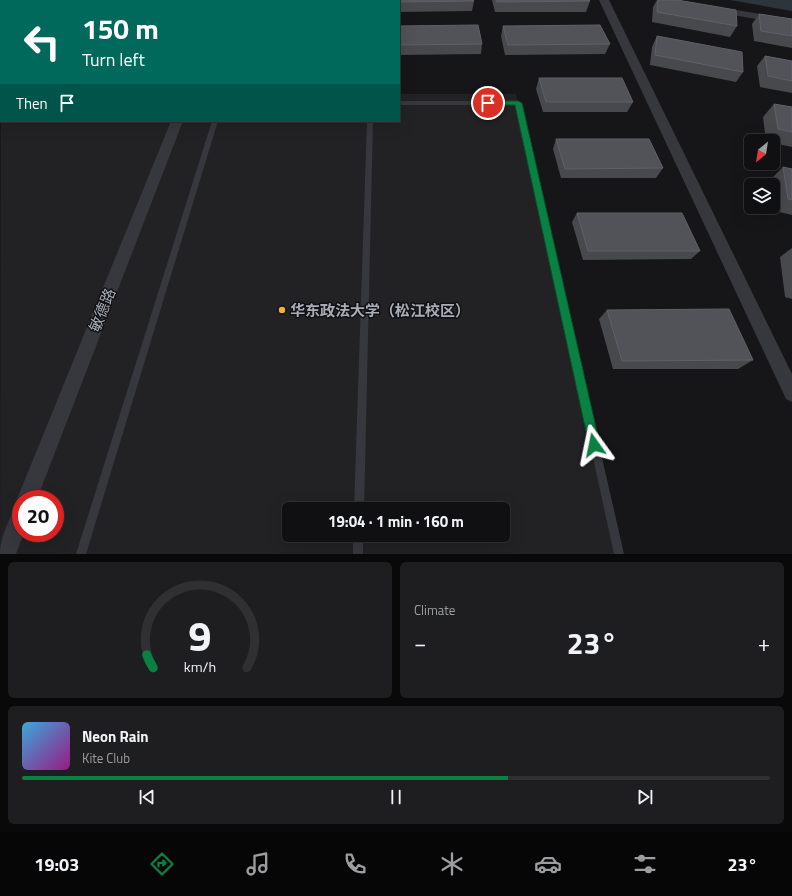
<!DOCTYPE html>
<html lang="en">
<head>
<meta charset="utf-8">
<style>
	:root { --surface:#101012; --page:#1e1e20; --text:#f1f3f6; --muted:#9c9d9f; --line:#303032; --accent:#0b8043 }
	body { margin:0; font-family:"Titillium Web","Noto Sans SC",sans-serif; background:var(--page); color:var(--text); height:100vh; display:flex; flex-direction:column; font-size:15px; white-space:nowrap }
	* { box-sizing:border-box; margin:0 }
	p { font-size:13px; color:var(--muted) }
	.icon { flex:none; width:22px; height:22px; fill:none; stroke:currentColor; stroke-width:2; stroke-linecap:round; stroke-linejoin:round }
	.map { position:relative; height:554px; overflow:hidden }
	.sheet { display:flex; flex-direction:column; gap:8px; padding:8px; background:#09090a; flex:1 }
	.sheet>* { flex:none }
	.top-card { position:absolute; left:0px; top:0px; width:400px; height:122px; box-shadow:0 4px 16px #0002,0 0 0 1px var(--line); background:#00695c; color:#fff; overflow:hidden }
	.needle { width:26px; rotate:210deg }
	.controls { position:absolute; left:744px; top:134px; display:grid; gap:8px }
	.controls a { display:grid; place-items:center; width:36px; height:36px; border-radius:6px; background:var(--surface); box-shadow:0 4px 16px #0002,0 0 0 1px var(--line); font-size:20px }
	.speed { position:absolute; left:12px; top:490px; display:flex; gap:8px; font-size:20px; font-weight:700; text-align:center }
	.speed>* { display:grid; place-content:center; width:52px; height:52px; border-radius:50%; background:var(--surface); box-shadow:0 4px 16px #0002,0 0 0 1px var(--line); line-height:1 }
	.speed .limit { border:6px solid #d22; background:#fff; color:#111 }
	.pin { position:absolute; display:grid; place-items:center; width:34px; height:34px; color:#fff; margin:-17px; border:2px solid #fff; border-radius:50%; box-shadow:0 1px 4px #0007 }
	.me { position:absolute; width:44px; margin:-22px; rotate:348deg; stroke-linejoin:round; filter:drop-shadow(0 0 3px #0008) }
	.turn { display:flex; align-items:center; gap:14px; height:84px; padding:0 16px; font-size:18px }
	.turn .icon { width:52px; height:52px; stroke-width:2.5 }
	.turn b { display:block; font-size:28px; line-height:34px }
	.then { display:flex; align-items:center; height:38px; padding:0 16px; background:#0003; gap:8px; font-size:15px }
	.big { font-size:30px; font-weight:700; line-height:1.1 }
	.sheet .widget { flex:1; display:flex; flex-direction:column; justify-content:center; gap:6px; min-width:0; padding:0 14px; border-radius:6px; background:var(--page) }
	.sheet .dial { align-items:center; gap:0 }
	.dial svg { height:104px; overflow:visible; fill:none; stroke:var(--line); stroke-width:7; stroke-linecap:round; text-anchor:middle }
	.dial text { fill:var(--text); stroke:none }
	.song { display:flex; align-items:center; gap:12px }
	.cover { width:48px; height:48px; border-radius:6px; background:linear-gradient(135deg,hsl(200 70% 55%),hsl(310 70% 35%)) }
	.played { height:4px; border-radius:2px; background:linear-gradient(90deg,var(--accent) 65%,var(--line) 65%) }
	.keys { display:flex; justify-content:space-around; direction:ltr }
	.heat { display:flex; justify-content:space-between; align-items:center; font-size:22px; direction:ltr }
	.sheet .tiles { flex:1; display:grid; gap:8px; grid-template-columns:1fr 1fr }
	.widget:last-child { grid-column:span 2 }
	.trip { position:absolute; left:282px; top:502px; width:228px; height:40px; border-radius:6px; background:var(--surface); box-shadow:0 4px 16px #0002,0 0 0 1px var(--line); font-weight:700; line-height:40px; text-align:center }
	.tab-bar { display:flex; height:64px; justify-content:space-around; align-items:center; background:#060607; color:var(--muted) }
	.tab-bar .icon { width:28px; height:28px }
	.tab-bar .on { color:var(--accent) }
	.tab-bar b { font-size:18px; color:var(--text) }
	.map>svg:first-child { display:block }
</style>
</head>
<body>
<div class="map">
<svg width="792" height="554" viewBox="0 0 792 554">
	<rect width="100%" height="100%" fill="#161618"/>
	<path fill="#222225" fill-rule="evenodd" d="M102 0H254L98 1Z
		M1 22V121H399V94H516L619 554H0ZM21 499H55V533H21ZM289 509H503V535H289Z"/>
	<path fill="#2c353c" d="M730 0H792V11Z"/>
	<g fill="none" stroke-linecap="round" stroke-linejoin="round">
		<path fill="#37383d" fill-rule="evenodd" d="M399 101H518L521 103 624 554H614L516 105H399Z
			M212 121H218L86 554H76Z
			M367 121H373L364 509H354Z
			M353 535H363V554H353Z"/>
		<path fill="#37383d" fill-rule="evenodd" d="M599 0H609L792 374V402L786 399Z
			M717 7 792 19V25L714 12 712 10Z
			M171 121H183L37 499H21V533H24L16 554H0C0 538 8 523 14 508L20 505 17 499Z"/>
	</g>
	<path fill="#47494d" d="M492 0H589L590 1 586 12H495Z
		M657 0H677L737 26 730 37 652 22 653 7Z
		M399 1H474L472 11 399 12Z
		M759 14 792 19V48L754 41 752 24Z
		M399 26 482 44 481 54 399 55Z
		M503 26 610 44 605 54 505 55 501 36Z
		M657 36 743 72 736 82 650 65 652 47Z
		M765 56 792 61V93L760 87 757 66Z
		M539 78 633 102 627 112H543L536 89Z
		M774 104 792 107V147L773 143V141H766L763 117Z
		M556 139 663 168 656 178H561L553 149Z
		M783 167 792 169V215L775 211 773 198V185H771V179Z
		M577 213 700 251 691 259 583 260 572 222Z
		M792 248V299L785 297 780 257Z
		M607 310 753 360 738 369H613L599 319Z"/>
	<path fill="#525359" stroke="#5f6168" d="M261 0H354V1H261Z
		M381 0H473L474 1 399 2V1H381Z
		M496 0H589L590 1 497 2Z
		M658 0H677L736 10 737 26 657 12Z
		M759 14 792 19V36L761 31Z
		M478 25 482 44 399 45V26Z
		M600 25 610 44 508 45 503 26Z
		M657 36 742 52 743 72 655 55Z
		M765 56 792 61V81L768 76Z
		M539 78H622L633 102H546Z
		M774 104 792 107V132L778 129Z
		M556 139H649L663 168 565 169Z
		M783 167 792 169V200L788 199Z
		M577 213H682L700 251H588Z
		M729 309 753 360 622 361 607 310Z"/>
	<path fill="#0b8043" stroke="#07532c" d="M486 101H518L522 103 600 445 598 449 594 451 590 449 589 445 515 105H488L485 103Z"/>
	<circle fill="#f2b134" stroke="#111113" stroke-width="1.5" cx="282" cy="310" r="4"/>
	<g text-anchor="middle" dominant-baseline="central" stroke-width="3" stroke-linejoin="round" paint-order="stroke">
		<g font-size="15" fill="#a8adb8" stroke="#111113">
			<text transform="translate(102 310) rotate(-68)">敏德路</text>
		</g>
		<g font-size="15" font-weight="bold" fill="#a8adb8" stroke="#111113" text-anchor="start">
			<text x="290" y="310">华东政法大学（松江校区）</text>
		</g>
	</g>
</svg>
<div class="controls">
<a><svg class="needle" viewBox="-14 -14 28 28"><path d="M0-13l5 13h-10z" fill="#e53935"/><path d="M0 13l5-13h-10z" fill="#9c9d9f"/></svg></a>
<a><svg class="icon" aria-label="layers" viewBox="0 0 24 24"><path d="M12 4l9 5-9 5-9-5zM3 14l9 5 9-5"/></svg></a>
</div>
<div class="speed"><div class="limit">20</div></div>
<div class="pin" style="left:488px;top:103px;background:#d93025"><svg class="icon" aria-label="arrive" viewBox="0 0 24 24"><path d="M6 21V4h12l-3 4 3 4H6"/></svg></div>
<svg class="me" style="left:594px;top:445px" viewBox="-20 -20 40 40"><path d="M0-17L14 15 0 8-14 15z" fill="#0b8043" stroke="#fff" stroke-width="4"/></svg>
<div class="trip">19:04 · 1 min · 160 m</div>
<div class="top-card">
<div class="turn"><svg class="icon" aria-label="left" viewBox="0 0 24 24"><path d="M17 20v-9H6M10 6l-5 5 5 5"/></svg><div><b>150 m</b>Turn left</div></div>
<div class="then">Then<svg class="icon" aria-label="arrive" viewBox="0 0 24 24"><path d="M6 21V4h12l-3 4 3 4H6"/></svg></div>
</div>
</div>
<section class="sheet">
<div class="tiles">
<div class="widget dial"><svg viewBox="0 0 100 80">
<path d="M14 69A42 42 0 1 1 86 69"/>
<path d="M14 69A42 42 0 0 1 9 59" stroke="#0b8043"/>
<text x="50" y="56" font-size="32" font-weight="700">9</text>
<text x="50" y="72" font-size="11">km/h</text>
</svg></div>
<div class="widget"><p>Climate</p>
<div class="heat"><a>−</a><b class="big">23°</b><a>+</a></div>
</div>
<div class="widget">
<div class="song"><i class="cover"></i><div><b>Neon Rain</b><p>Kite Club</p></div></div>
<div class="played"></div>
<div class="keys"><svg class="icon" aria-label="previous" viewBox="0 0 24 24"><path d="M18 5L8 12l10 7zM5 5v14"/></svg><svg class="icon" aria-label="pause" viewBox="0 0 24 24"><path d="M8 5v14M16 5v14"/></svg><svg class="icon" aria-label="next" viewBox="0 0 24 24"><path d="M6 5l10 7-10 7zM19 5v14"/></svg></div>
</div>
</div>
</section>
<nav class="tab-bar">
<b>19:03</b>
<svg class="icon on" aria-label="directions" viewBox="0 0 24 24"><path d="M12 3l9 9-9 9-9-9zM9 14v-3h6M13 9l2 2-2 2"/></svg>
<svg class="icon" aria-label="music" viewBox="0 0 24 24"><path d="M9 18V5l10-2v13"/><circle cx="6" cy="18" r="3"/><circle cx="16" cy="16" r="3"/></svg>
<svg class="icon" aria-label="phone" viewBox="0 0 24 24"><path d="M5 4h4l2 5-3 2q2 4 5 5l2-3 5 2v4C11 20 4 13 5 4z"/></svg>
<svg class="icon" aria-label="climate" viewBox="0 0 24 24"><path d="M12 3v18M4 7l16 10M4 17L20 7"/></svg>
<svg class="icon" aria-label="car" viewBox="0 0 24 24"><path d="M5 17H2v-5l4-1 3-4h7l3 4 3 1v5h-3M9 17h6M6 11h13"/><circle cx="7" cy="17" r="2"/><circle cx="17" cy="17" r="2"/></svg>
<svg class="icon" aria-label="filters" viewBox="0 0 24 24"><path d="M4 7h16M4 17h16"/><circle cx="9" cy="7" r="2"/><circle cx="15" cy="17" r="2"/></svg>
<b>23°</b>
</nav>
</body>
</html>
